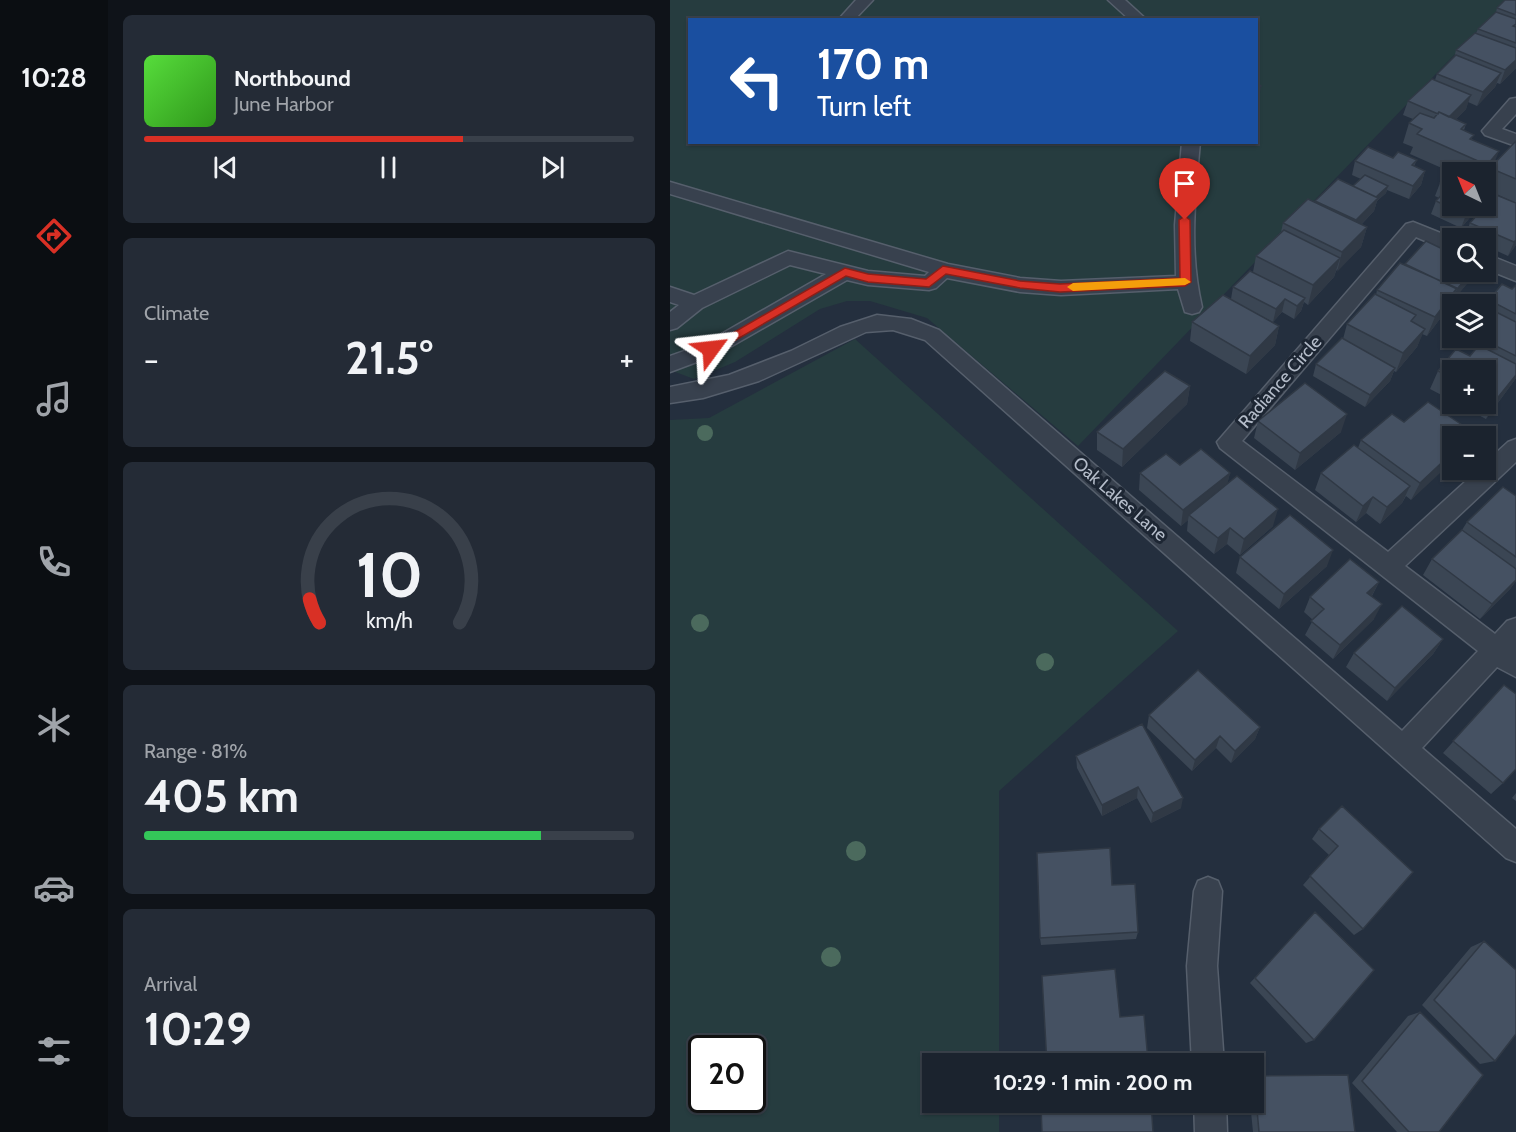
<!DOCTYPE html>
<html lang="en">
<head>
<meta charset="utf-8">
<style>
	:root { --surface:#1b232e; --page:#242b36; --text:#f1f3f6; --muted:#a0a4aa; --line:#39404a; --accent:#d93025 }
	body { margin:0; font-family:Cabin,sans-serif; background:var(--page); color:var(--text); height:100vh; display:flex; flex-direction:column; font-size:22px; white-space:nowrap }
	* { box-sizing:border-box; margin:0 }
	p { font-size:20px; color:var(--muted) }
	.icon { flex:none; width:33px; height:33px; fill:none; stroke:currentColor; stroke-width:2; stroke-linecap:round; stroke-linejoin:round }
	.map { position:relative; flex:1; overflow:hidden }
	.sheet { display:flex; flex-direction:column; gap:15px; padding:15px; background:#0f1319; width:562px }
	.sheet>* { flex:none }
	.hud { position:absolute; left:18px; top:18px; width:570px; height:126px; border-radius:0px; box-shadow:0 2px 4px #0004,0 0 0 2px var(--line); background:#1a4fa0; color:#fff; overflow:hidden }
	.needle { width:39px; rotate:317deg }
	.fabs { position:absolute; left:772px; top:162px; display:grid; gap:12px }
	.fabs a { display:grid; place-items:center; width:54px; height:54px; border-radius:0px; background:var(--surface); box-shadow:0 2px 4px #0004,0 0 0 2px var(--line); font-size:30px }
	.speed { position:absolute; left:18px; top:1035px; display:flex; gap:12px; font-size:30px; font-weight:700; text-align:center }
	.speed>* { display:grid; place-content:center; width:78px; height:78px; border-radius:50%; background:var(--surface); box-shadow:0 2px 4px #0004,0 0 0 2px var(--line); line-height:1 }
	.speed .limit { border:3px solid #111; border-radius:9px; background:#fff; color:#111 }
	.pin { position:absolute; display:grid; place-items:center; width:51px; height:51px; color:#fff; margin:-62px -26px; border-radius:50% 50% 50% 0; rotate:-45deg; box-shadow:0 0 6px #0007 }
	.pin .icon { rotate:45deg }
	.me { position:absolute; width:66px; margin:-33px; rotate:60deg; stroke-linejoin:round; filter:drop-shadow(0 0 4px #0008) }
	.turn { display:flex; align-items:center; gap:21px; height:126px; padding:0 30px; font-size:27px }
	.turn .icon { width:78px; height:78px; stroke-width:2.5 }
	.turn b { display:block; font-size:42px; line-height:51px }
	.big { font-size:45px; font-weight:700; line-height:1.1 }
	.sheet .tile { flex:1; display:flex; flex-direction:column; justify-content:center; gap:9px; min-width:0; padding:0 21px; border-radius:9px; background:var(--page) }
	.sheet .dial { align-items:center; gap:0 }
	.dial svg { height:156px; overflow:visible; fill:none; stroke:var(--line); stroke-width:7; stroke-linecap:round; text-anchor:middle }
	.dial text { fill:var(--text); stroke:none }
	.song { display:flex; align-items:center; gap:18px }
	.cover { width:72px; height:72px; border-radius:9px; background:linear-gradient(135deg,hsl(110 70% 55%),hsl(110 70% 35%)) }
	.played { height:6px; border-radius:3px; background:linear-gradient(90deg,var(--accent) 65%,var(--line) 65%) }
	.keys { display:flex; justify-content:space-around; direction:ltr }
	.heat { display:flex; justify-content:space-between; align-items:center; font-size:33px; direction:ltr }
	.charge { height:9px; border-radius:4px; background:linear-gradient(90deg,#34c759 81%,var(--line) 0) }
	.trip { position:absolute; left:252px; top:1053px; width:342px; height:60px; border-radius:0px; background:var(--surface); box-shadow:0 2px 4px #0004,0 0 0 2px var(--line); font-weight:700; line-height:60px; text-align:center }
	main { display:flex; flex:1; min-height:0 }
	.menu { display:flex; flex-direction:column; width:108px; justify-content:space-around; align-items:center; background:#0b0e12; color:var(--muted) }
	.menu .icon { width:42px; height:42px }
	.menu .selected { color:var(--accent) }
	.menu b { font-size:27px; color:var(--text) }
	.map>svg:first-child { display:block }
</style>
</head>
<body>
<main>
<nav class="menu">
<b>10:28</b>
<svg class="icon selected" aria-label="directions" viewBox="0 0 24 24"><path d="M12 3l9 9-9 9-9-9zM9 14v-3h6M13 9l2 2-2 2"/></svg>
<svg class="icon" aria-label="music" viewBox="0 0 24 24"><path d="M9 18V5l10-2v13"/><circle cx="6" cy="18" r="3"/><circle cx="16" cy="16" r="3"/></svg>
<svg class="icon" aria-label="phone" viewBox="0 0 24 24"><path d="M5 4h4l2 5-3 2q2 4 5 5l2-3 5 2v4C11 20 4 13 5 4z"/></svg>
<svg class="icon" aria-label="climate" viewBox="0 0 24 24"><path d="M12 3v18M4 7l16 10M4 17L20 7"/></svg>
<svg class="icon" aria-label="car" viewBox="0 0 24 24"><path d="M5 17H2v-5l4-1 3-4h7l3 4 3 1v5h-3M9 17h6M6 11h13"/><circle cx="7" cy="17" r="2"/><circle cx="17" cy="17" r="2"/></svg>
<svg class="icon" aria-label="filters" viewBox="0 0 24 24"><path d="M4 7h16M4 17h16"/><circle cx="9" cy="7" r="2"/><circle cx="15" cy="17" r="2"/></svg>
</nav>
<section class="sheet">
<div class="tile">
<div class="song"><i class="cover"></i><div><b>Northbound</b><p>June Harbor</p></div></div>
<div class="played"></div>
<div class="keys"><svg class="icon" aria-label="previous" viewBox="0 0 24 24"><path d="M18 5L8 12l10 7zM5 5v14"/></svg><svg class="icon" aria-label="pause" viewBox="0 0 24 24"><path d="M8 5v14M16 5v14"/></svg><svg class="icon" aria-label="next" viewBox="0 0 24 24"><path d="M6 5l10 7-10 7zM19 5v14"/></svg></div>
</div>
<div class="tile"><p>Climate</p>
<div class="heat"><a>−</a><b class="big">21.5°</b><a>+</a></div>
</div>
<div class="tile dial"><svg viewBox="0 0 100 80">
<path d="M14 69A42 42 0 1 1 86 69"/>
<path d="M14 69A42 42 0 0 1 9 57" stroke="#d93025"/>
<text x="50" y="56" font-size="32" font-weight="700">10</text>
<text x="50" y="72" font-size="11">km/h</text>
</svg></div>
<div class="tile"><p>Range · 81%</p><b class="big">405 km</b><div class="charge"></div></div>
<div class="tile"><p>Arrival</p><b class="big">10:29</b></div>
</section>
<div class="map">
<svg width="846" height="1132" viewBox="0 0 846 1132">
	<rect width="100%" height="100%" fill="#242f3e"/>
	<path fill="#263c3f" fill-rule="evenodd" d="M0 0H837L408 446 257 318 200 301H177L150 309 65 362 24 379 0 370ZM20 20H586V142H20Z
		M185 339 508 631 329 791V1063L262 1064V1102L329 1103V1132H0V420L39 418ZM32 1048H82V1100H32Z"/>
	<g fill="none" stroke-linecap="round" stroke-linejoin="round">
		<defs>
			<path id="minor" d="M186 0H203L184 20H168Z
				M438 0H455L477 20H460Z
				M846 98V114L832 129 846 134V146L815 135 812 131 840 99Z
				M512 142H530C525 198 519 252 532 307L529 312 522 314 515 312 508 289 391 295 350 292 277 278 266 288 259 290 198 285 177 280 48 354 0 372V356L34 344 156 274 120 265 32 308 7 328 0 330V312L9 305 0 302V287L24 295 118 251 198 271 255 276 259 272 0 194V182L278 264 350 278 391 281 506 276 505 225Z
				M743 222 783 238V253L746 237 572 441 718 552 808 470H816V462L838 442 846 439V462L735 566 825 634 837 621 846 618V677L827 667 752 748 846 829V862L836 858 255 340 223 330 196 332 89 381 33 398 0 403V387L59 375 121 351 170 327 207 315 241 319 269 330 732 731 808 651 550 448 547 442 736 224Z
				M816 254 846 266V281L816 269Z
				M538 877 548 881 552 891 547 966 554 1064H522L517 966 524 891 528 881Z
				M524 1102H556L557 1132H525Z"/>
		</defs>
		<use href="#minor" stroke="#565f6c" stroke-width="3"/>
		<use href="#minor" fill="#38414e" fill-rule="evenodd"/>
	</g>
	<g fill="#4b6a5d">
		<circle cx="35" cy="433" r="8"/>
		<circle cx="30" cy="623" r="9"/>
		<circle cx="375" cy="662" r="9"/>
		<circle cx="186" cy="851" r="10"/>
		<circle cx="161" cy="957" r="10"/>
	</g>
	<path fill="#3b4654" d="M846 0V68L830 84 827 83 825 87 807 106 798 102 796 109 786 119 796 124 794 130 824 164 846 141V245L838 256 816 246V238H799L795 236 800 223 839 200 818 190 816 194V178L817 176 816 172 783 173 740 154 743 147 733 143 739 123 743 119 733 115 738 101 765 80 767 74 784 58 786 50 806 33 808 29 826 12 827 8Z
		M723 158 747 160 744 166 755 171 751 185 739 199 717 190 716 193 707 201 704 211 691 225 697 227 691 247 666 271 664 277 638 305 634 302 631 311 624 319 612 312 603 322 578 309 609 326 605 345 576 374 520 341 522 322 561 299 563 287 583 272 586 256 611 232 613 223 645 202V201L683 186 691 179 682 175 685 161Z
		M783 175V206H810L791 228 761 214 766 201 769 198 765 196 770 183Z
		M735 265 801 279 781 302 779 307 757 336 752 334 747 347 726 372 724 371 720 381 695 407 643 376 646 364 673 339 677 324 706 295 707 290Z
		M846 285V378L841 385 816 419 787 404H816V370H783V401L760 389 768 371 800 356 805 351 786 340 787 338H816L820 319 821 318 816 315V306L819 300 842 289Z
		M520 386 517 404 452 467 427 450V432Z
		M588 421 671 432 625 470 584 438Z
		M734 422 804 433 741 500 736 496 732 503 710 524 696 513 686 522 645 490 651 473 688 448 691 440Z
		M510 465 560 473 557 484 603 526 570 555 557 544 544 554 517 531 518 520 511 526 469 490 470 473Z
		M846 496V581L840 589 810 619 753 575 762 559 792 530 797 522Z
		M570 557 657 566 609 609 566 573Z
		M709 582 702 596 704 619 663 659 635 635 643 620 634 612 640 597Z
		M773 639 763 654 717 701 676 667 684 653Z
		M834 685 833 783 821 794 773 753Z
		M479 715 590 727 585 739 561 763 546 748 522 771 477 728Z
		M406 756 511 808 481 823 467 798 432 816 407 768Z
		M846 793V801L842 798Z
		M672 806 693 929 684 935 633 885 659 855 642 839 649 829Z
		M442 885 468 932 466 939 371 945 370 938Z
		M645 912 644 1040 636 1043 580 983Z
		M814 941 825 1061 810 1064 752 1005 801 947Z
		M750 1012 769 1132H727L682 1083 738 1016Z
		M450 1017 478 1061 476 1063 377 1064Z
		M678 1075 685 1132H583L580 1102H584V1076Z"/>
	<path fill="#303945" d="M846 60V68L830 84 835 70Z
		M831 73 825 87 807 106 813 92Z
		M591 86 589 99 586 101V88Z
		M801 95 796 109 773 132 778 118Z
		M829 151 822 169 820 168 816 177V172H814L817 165Z
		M755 171 751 185 739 199 743 186Z
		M718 186 716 193 707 201 704 211 682 234 686 220 705 198Z
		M804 206H810L791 228 796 215Z
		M697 227 691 247 667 272 672 252Z
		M846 240V245L838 256 844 242Z
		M670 258 664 277 638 305 643 285Z
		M802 272H804L801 279 782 302 787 289Z
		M787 288 779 307 757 336 765 317Z
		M635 298 631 311 624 319 627 306Z
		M615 299 612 312 603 322 606 309Z
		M609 326 605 345 576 374 580 356Z
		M755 329 747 347 726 372 733 353Z
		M725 368 720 381 695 407 700 395Z
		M846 375V378L841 385 816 419 825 401Z
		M520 386 517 404 452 467 453 449Z
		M677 414 671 432 625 470 630 453Z
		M783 452V461L741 500 750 483Z
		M560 473 556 490 519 515 518 520 511 526 513 510Z
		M740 486 732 503 710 524 717 507Z
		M703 497 696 513 686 522 693 506Z
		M608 509 603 526 570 555 574 539Z
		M560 528 557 544 544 554 548 538Z
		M663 550 657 566 609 609 614 594Z
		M846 580V581L840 589 810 619 822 604Z
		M709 582 701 597 697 593Z
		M712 604 704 619 663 659 670 645Z
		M773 639 763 654 717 701 725 688Z
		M590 727 585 739 561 763 565 751Z
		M550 736 546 748 522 771 525 760Z
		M468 787 467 798 432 816V805Z
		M513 798 511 808 481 823 483 813Z"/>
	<path fill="#455162" stroke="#303945" stroke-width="1.5" d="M835 0H846V15L827 8Z
		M826 12 846 19V24L843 26 846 27V43L808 29Z
		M805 33 846 48V60L835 70 786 50Z
		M786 55 831 73 813 92 767 74Z
		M762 79 801 95 779 117 769 112 768 114 738 101Z
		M586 82 591 86 586 88Z
		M769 112 796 124 791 129 804 135 800 139 829 151 817 165 747 134 752 129 739 123 750 113 764 118Z
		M846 141V179L820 168Z
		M698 147 723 158 728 152 747 160 742 165 755 171 743 186 685 161Z
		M779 173 783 175V206H804L796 215 766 201 779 187 770 183Z
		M695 175 718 186 706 197 683 186Z
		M668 179 708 198 686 220 645 201Z
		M824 194 846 203V240L844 242 800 223 815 206H816V204Z
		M638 199 697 227 672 252 613 223Z
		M614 230 670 258 643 285 586 256Z
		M756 241 783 254V272H802L787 289 735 264Z
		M730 263 787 288 765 317 707 290Z
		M580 271 635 298 627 306 615 299 606 309 563 287Z
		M832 284 842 289 846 285V314L819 300Z
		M705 294 746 315 741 321 755 329 733 353 677 324Z
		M553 295 609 326 580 356 522 322Z
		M826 312 846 322V356L810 338H816V317L820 319Z
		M672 338 725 368 700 395 646 364Z
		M809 345 846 364V375L825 401 816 396V370H783V378L768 371 786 349 800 356Z
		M495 371 520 386 453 449 427 432Z
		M635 383 677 414 630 453 588 421Z
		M758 402 804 433 800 436H783V452L750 483 691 440 722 414 734 422Z
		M684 445 740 486 717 507 703 497 693 506 651 473Z
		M531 449 560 473 513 510 470 473 496 454 510 465Z
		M567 476 608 509 574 539 560 528 548 538 519 515Z
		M833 487 846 496V557L797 522Z
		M620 515 663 550 614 594 570 557Z
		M792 530 846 569V580L822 604 762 559Z
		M680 559 709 582 697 593 712 604 670 645 641 621 654 609 640 597Z
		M732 606 773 639 725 688 684 653Z
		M528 670 590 727 565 751 550 736 525 760 479 715Z
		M834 685 846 694V769L833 783 783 741Z
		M472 724 513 798 483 813 468 787 432 805 406 756Z
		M672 806 743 872 693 929 640 876 668 846 649 829Z
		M440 848 442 885 465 884 468 932 370 938 367 853Z
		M645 912 704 970 644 1040 585 978Z
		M814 941 846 970V1034L825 1061 764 1000Z
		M445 969 450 1017 474 1015 478 1061 456 1064H377L372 976Z
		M750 1012 813 1075 769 1132H739L692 1081Z
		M678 1075 685 1132H589L584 1076Z
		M401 1102H481L483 1132H372L371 1107 401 1105Z"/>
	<path fill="#d93025" stroke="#8d1f18" stroke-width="1.5" d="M515 216 520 220 521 282 515 286 390 292 350 288 276 274 259 287 198 282 176 276 45 352 41 353 35 349 175 268 198 274 256 279 273 266 350 281 390 284 510 278 509 220Z"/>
	<path fill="#f59e0b" d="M515 278 521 282 515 285 403 291 397 287 403 283Z"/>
	<g text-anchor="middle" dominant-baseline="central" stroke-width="6" stroke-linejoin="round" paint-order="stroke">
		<g font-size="18" fill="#b4bcc9" stroke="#1d2633">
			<text transform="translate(610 382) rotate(-49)">Radiance Circle</text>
			<text transform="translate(450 499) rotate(41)">Oak Lakes Lane</text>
		</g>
	</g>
</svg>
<div class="fabs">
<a><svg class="needle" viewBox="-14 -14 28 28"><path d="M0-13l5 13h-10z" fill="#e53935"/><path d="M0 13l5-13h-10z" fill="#a0a4aa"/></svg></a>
<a><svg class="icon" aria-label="search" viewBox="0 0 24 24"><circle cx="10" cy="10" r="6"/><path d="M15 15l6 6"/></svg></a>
<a><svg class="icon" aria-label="layers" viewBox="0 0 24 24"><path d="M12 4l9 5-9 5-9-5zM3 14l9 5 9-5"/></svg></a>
<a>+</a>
<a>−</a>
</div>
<div class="speed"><div class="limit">20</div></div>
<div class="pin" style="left:515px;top:220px;background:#d93025"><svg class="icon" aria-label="arrive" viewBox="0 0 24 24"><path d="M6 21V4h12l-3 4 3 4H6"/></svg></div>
<svg class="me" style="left:41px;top:349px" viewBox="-20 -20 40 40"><path d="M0-17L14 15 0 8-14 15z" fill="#d93025" stroke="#fff" stroke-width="4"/></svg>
<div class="trip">10:29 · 1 min · 200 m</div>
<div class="hud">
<div class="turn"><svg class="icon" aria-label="left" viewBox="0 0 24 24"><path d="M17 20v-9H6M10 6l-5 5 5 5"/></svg><div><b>170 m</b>Turn left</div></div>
</div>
</div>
</main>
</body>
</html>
